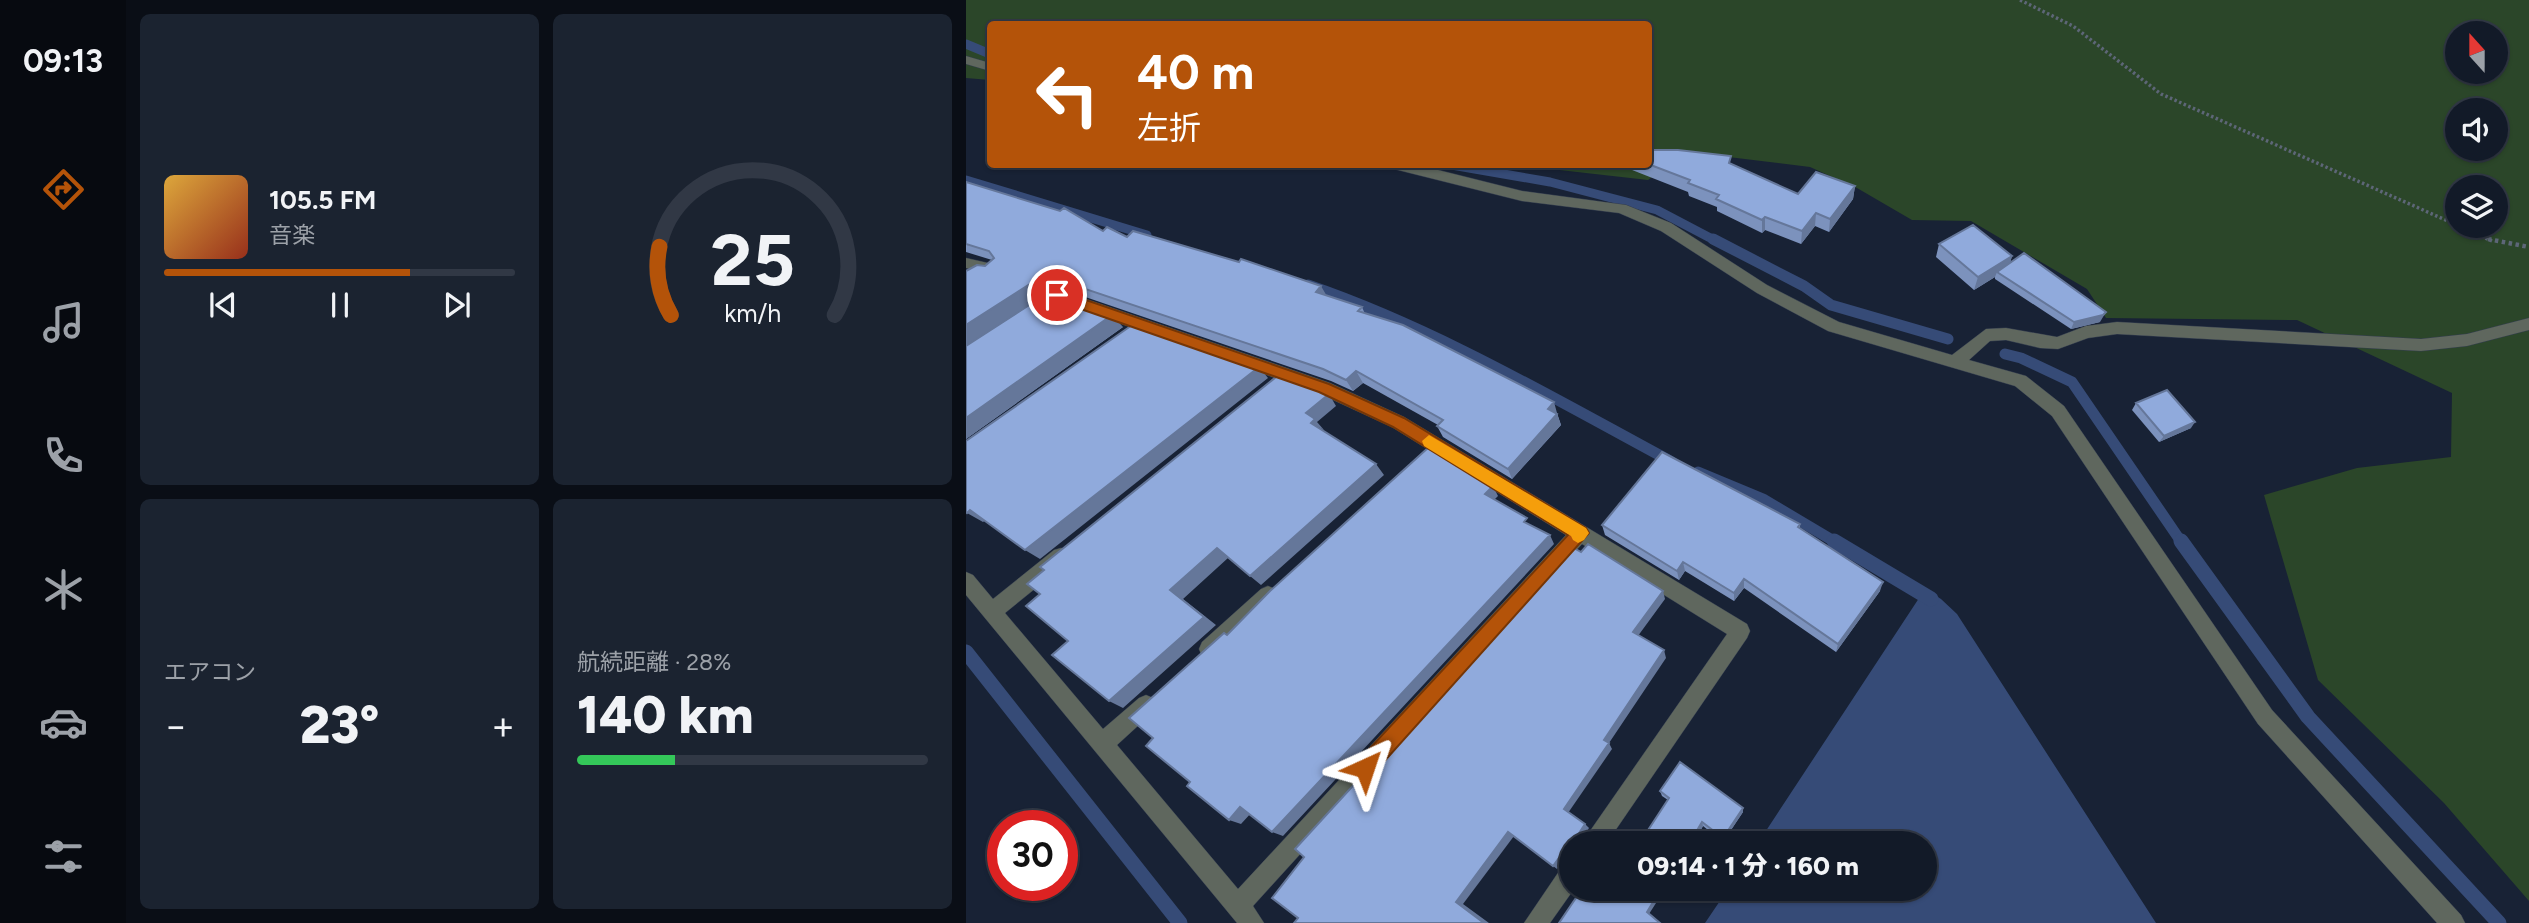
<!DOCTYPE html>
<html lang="ja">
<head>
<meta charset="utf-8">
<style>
	:root { --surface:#121a28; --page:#1b2330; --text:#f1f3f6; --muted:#9ca1a8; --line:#313845; --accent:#b45309 }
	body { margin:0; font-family:Figtree,"Noto Sans JP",sans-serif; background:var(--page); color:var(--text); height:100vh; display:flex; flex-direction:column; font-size:26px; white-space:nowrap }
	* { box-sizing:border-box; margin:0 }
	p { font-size:23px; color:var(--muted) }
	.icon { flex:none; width:38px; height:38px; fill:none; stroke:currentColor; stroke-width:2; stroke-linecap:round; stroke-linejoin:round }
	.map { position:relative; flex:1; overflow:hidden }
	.side { display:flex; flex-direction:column; gap:14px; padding:14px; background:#0a0e16; width:840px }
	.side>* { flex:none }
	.hud { position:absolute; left:21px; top:21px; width:665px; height:147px; border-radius:7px; box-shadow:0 2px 5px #0004,0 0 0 2px var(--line); background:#b45309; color:#fff; overflow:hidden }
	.needle { width:46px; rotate:339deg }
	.controls { position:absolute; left:1479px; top:21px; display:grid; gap:14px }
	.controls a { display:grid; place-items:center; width:63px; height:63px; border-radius:50%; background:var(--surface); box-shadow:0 2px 5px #0004,0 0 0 2px var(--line); font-size:35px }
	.speed { position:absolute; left:21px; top:810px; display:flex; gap:14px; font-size:35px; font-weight:700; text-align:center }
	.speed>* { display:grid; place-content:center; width:91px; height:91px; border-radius:50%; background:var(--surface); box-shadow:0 2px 5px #0004,0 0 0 2px var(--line); line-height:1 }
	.speed .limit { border:10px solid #d22; background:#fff; color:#111 }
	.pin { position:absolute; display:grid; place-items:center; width:60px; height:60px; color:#fff; margin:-30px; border:4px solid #fff; border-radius:50%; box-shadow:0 2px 7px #0007 }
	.me { position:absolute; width:77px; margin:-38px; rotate:42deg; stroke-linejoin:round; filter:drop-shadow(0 0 5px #0008) }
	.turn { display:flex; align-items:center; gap:24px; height:147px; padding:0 35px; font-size:32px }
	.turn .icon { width:91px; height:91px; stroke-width:2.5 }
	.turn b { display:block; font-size:49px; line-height:60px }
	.big { font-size:52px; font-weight:800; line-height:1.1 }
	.side .widget { flex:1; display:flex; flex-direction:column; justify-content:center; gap:10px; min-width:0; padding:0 24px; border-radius:10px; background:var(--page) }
	.side .dial { align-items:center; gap:0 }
	.dial svg { height:182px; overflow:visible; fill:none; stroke:var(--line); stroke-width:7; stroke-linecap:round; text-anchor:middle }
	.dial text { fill:var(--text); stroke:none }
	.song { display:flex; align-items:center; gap:21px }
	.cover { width:84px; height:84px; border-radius:10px; background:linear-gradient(135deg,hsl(40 70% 55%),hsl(10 70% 35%)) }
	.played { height:7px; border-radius:4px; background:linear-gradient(90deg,var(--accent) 70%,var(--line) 70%) }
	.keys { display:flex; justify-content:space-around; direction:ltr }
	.heat { display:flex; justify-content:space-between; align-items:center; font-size:38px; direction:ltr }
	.charge { height:10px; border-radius:5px; background:linear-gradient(90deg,#34c759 28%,var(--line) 0) }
	.side .tiles { flex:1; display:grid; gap:14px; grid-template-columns:repeat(2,1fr) }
	.trip { position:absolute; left:593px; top:831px; width:378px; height:70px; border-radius:35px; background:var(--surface); box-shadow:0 2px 5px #0004,0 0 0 2px var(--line); font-weight:800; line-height:70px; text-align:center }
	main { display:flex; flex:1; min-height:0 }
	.tabs { display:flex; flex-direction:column; width:126px; justify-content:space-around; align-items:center; background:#070a10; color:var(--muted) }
	.tabs .icon { width:49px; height:49px }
	.tabs .selected { color:var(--accent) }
	.tabs b { font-size:32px; color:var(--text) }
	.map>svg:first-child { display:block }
</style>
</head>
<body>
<main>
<nav class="tabs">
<b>09:13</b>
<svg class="icon selected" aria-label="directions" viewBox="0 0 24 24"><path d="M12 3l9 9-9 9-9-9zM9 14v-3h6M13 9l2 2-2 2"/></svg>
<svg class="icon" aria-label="music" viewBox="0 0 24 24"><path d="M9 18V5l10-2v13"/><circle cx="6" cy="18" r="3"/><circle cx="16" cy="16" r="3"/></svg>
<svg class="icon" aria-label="phone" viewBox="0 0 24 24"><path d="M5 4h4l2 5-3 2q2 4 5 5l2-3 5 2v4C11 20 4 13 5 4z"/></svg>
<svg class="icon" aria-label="climate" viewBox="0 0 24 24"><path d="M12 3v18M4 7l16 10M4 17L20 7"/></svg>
<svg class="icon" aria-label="car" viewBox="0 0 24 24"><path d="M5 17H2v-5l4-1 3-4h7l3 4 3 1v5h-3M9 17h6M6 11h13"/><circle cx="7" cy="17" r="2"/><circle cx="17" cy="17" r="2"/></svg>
<svg class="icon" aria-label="filters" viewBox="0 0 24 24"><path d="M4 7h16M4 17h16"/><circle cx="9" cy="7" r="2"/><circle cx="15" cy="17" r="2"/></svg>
</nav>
<section class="side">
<div class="tiles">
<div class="widget">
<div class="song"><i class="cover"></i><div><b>105.5 FM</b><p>音楽</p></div></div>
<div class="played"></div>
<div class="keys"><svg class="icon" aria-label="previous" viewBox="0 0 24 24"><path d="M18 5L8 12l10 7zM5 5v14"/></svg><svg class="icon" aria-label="pause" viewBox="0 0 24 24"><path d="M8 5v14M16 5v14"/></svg><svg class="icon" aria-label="next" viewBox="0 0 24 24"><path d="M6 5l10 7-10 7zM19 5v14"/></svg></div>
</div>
<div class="widget dial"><svg viewBox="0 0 100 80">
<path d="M14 69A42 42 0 1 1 86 69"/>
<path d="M14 69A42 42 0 0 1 9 39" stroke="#b45309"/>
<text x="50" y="56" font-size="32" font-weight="700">25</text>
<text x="50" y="72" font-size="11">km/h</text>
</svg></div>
<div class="widget"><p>エアコン</p>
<div class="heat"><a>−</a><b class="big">23°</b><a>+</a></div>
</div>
<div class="widget"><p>航続距離 · 28%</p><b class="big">140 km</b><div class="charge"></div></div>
</div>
</section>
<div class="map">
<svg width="1563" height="923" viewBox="0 0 1563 923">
	<rect width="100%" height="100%" fill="#182235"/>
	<path fill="#2b4629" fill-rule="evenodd" d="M0 0H1563V901L1478 803 1352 680 1298 495 1391 468 1485 457 1486 393 1331 320 1140 318 1121 289 1005 221 946 220 891 188 844 167 721 152 682 180 549 165 682 164V24H24V80L0 78ZM1491 33H1530V72H1491ZM1491 110H1530V149H1491ZM1491 187H1530V226H1491Z"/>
	<path fill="#364b77" d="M959 589 975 599 991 614 1190 923H739L762 889H959V844L792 843Z"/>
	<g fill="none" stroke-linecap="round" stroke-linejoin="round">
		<path stroke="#364b77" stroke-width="9" d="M0 44 24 54
			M480 164 584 182 691 210 750 241
			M0 180 181 235"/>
		<path stroke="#364b77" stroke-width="11" d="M747 239 838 286 865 305 982 339
			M342 285C470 329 587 398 706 462
			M1039 354 1055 358 1106 382 1216 543
			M732 472 797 499 871 543"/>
		<path stroke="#364b77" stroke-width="15" d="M868 541 965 599
			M1215 541 1342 717 1533 923
			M0 652 214 923"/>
		<defs>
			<path id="minor" d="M0 56 24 63V71L0 64Z
				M421 164H448L556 191 660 205 705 223 801 285 873 322 986 355 1020 329 1040 328 1091 337 1120 326 1151 322 1455 339 1501 334 1563 318V330L1501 346 1455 351 1151 334 1122 338 1092 349 1074 348 1040 340 1024 341 1003 360 1060 376 1098 406 1306 710 1495 915 1499 923H1471L1292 724 1086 416 1049 386 862 331 791 293 695 231 653 213 556 201 428 169Z
				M0 258 35 266 38 270 30 276 0 268Z
				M91 289 364 383 438 417 781 624 784 631 781 638 640 844H615L761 634 616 544 287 906 298 923H271L0 595V572L7 575 27 599 88 550 95 548 102 550 104 556 102 562 39 613 137 729 173 698 180 695 187 698 190 705 187 712 151 745 272 889 600 535 426 427 352 393 93 302 78 312H68L65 308Z
				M302 586 309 589 312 595 309 601 250 656 243 659 236 656 233 649 236 642 295 589Z
				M606 861V889H608L584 923H558L598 864Z"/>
		</defs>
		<use href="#minor" stroke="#333d4f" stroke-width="1"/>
		<path stroke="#5d6677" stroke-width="3.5" stroke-dasharray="2.5 2.5" stroke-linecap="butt" d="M1054 0 1107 26 1195 94 1491 225
			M1492 226 1526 241"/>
		<path stroke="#5d6677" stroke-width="4.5" stroke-dasharray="3.5 3.5" stroke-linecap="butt" d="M1522 239 1563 247"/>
		<use href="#minor" fill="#5f675e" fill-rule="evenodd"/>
	</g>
	<path fill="#7c92bd" d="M682 150 765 164 832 194 889 186 887 199 863 232 849 226 835 244 799 230 796 233 751 211V207L723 196 722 192 661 168V164H682Z
		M0 182 137 231 161 237 396 307 399 314 591 413 595 425 546 479 477 437 471 426 472 425 397 383 387 391 365 381 90 287 18 334 157 327 0 439 19 266 26 260 0 252Z
		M973 244 1046 256 1044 263 1134 322 1105 329 1029 279V277L1008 290 970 257Z
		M1170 403 1225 428 1193 442 1166 410Z
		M834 524V528L914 591 870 652 778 588 768 601 719 571 713 580 639 535 636 525Z
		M694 791 777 812 757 842 737 826 727 844H673L702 800 696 796Z"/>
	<path fill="#65779a" d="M889 186 887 199 863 232 864 219Z
		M850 213 849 226 835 244 836 231Z
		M799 217V230L796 233V220Z
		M1046 256 1042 270 1031 272 1029 277 1008 290 1012 277Z
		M78 275 90 287 0 346V325Z
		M355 286 362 298 350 292Z
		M1140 312 1134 322 1105 329 1108 322Z
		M146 315 157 327 0 439V418Z
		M293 367 302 378 74 559 59 550Z
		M390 371 397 383 387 391 380 380Z
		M363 394 370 406 351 422 358 430 345 423 340 413Z
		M588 402 591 413 586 420 582 409Z
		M591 414 595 425 546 479 542 469Z
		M1229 422 1225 428 1193 442 1198 436Z
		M410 464 418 475 295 585 284 576Z
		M527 486 532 496 524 504 519 494Z
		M4 510 20 520 17 522 1 513Z
		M584 535 588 544 317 836 306 832Z
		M251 548 262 558 217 599 250 625 157 708 143 701 204 590Z
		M717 562 719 571 713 580 711 571Z
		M778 579V588L768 601V593Z
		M917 582 914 591 870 652 872 644Z
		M697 591 699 599 669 640 667 632Z
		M698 650 700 658 641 746 638 740Z
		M643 743 646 749 602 813 598 809Z
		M274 807 286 812 275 824 263 820Z
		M777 808V812L757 842V838Z
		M736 822 737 826 727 844H723Z
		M619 824 623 828 613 844H612L608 841Z
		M542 832 548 836 497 904 523 923H518L490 902Z
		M603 856 606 859 597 862 591 869 587 866 593 858Z
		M695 889H699L683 914 681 912Z"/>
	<path fill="#90aadc" stroke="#65779a" stroke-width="2" d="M682 150H712L765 156 763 163 832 194 850 172 889 186 864 219 850 213 836 231 799 217 796 220 750 199 753 195 722 183 724 180 682 164Z
		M0 182 94 211 98 208 137 231 141 227 161 237 167 231 273 262 275 259 355 286 350 292 396 307 392 311 437 325 588 402 582 409 591 414 542 469 471 426 477 420 390 371 380 380 357 369 78 275 0 325V271L11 265 19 266 28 258 23 251 0 244Z
		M1007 225 1046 256 1012 277 973 244Z
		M1058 253 1140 312 1137 315 1108 322 1031 272Z
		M82 293 146 315 0 418V346Z
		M169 323 293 367 59 550 4 510 1 513 0 512V441Z
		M315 373 363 394 340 413 349 419 345 423 410 464 284 576 251 548 204 590 238 617 143 701 86 655 102 641 60 606 74 594 61 584 78 570 74 567Z
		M1201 390 1229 422 1198 436 1170 403Z
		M463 447 527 486 519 494 561 518 558 522 584 535 306 832 274 807 263 820 221 786 224 782 180 746 187 738 163 718 258 633 261 635 304 591Z
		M696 452 834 524 832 527 917 582 872 644 778 579 768 593 717 562 711 571 636 525Z
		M622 544 697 591 667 632 698 650 638 740 643 743 598 809 619 824 608 841 611 843H637L640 840 646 844H606V881L605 880 603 856 593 858 587 866 542 832 490 902 518 923H328L332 918 306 898 338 857 329 849 606 547 615 552Z
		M714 762 777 808 757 838 736 822 723 844H673L703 798 694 791Z
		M616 889H695L681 912 694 923H593Z"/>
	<path fill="#b45309" stroke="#753606" stroke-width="2" d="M91 290 363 384 438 418 620 528 623 533 406 775 399 778 392 775 389 768 392 761 602 535 427 427 353 392 86 299V291Z"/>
	<path fill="#f59e0b" d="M463 435 620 528 623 533 618 540 612 543 607 540 605 536 458 446 456 441Z"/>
</svg>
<div class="controls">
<a><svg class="needle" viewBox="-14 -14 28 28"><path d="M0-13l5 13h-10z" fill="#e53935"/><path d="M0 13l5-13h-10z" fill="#9ca1a8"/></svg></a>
<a><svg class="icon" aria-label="sound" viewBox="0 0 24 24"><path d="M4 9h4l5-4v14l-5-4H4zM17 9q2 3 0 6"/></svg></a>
<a><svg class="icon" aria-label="layers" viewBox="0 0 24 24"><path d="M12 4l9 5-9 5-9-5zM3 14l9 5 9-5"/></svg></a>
</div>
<div class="speed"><div class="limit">30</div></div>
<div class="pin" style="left:91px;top:295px;background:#d93025"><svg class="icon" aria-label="arrive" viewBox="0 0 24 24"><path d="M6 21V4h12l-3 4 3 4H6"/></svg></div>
<svg class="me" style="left:399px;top:768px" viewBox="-20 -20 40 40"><path d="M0-17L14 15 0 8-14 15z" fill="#b45309" stroke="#fff" stroke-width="4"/></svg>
<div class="trip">09:14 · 1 分 · 160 m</div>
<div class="hud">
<div class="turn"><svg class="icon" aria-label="left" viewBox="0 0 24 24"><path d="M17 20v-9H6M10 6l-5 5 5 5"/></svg><div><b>40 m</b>左折</div></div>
</div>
</div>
</main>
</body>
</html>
